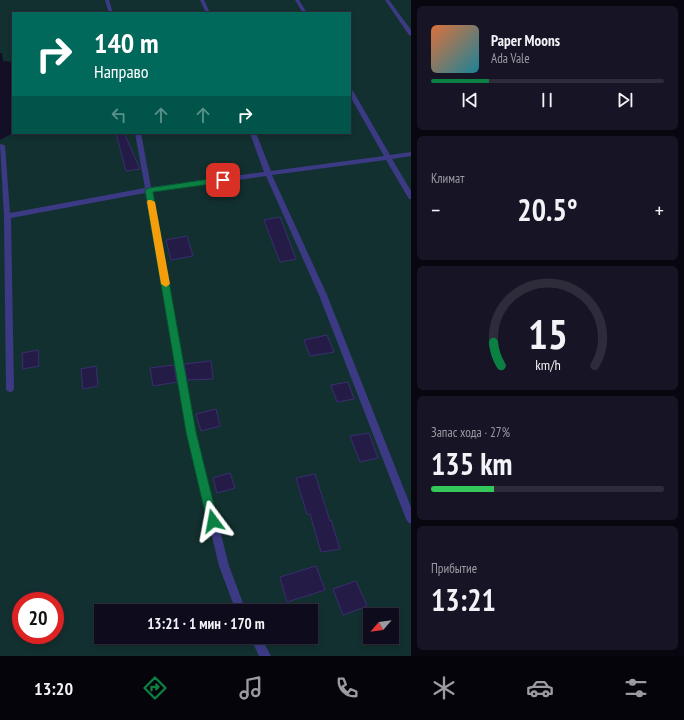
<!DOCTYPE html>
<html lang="ru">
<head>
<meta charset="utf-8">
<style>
	:root { --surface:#0e0b1c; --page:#171425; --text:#f1f3f6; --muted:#9b9ba3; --line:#2e2b3b; --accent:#0b8043 }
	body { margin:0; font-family:"PT Sans Narrow",sans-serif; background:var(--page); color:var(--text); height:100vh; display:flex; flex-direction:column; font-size:15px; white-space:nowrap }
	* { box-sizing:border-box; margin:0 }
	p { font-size:13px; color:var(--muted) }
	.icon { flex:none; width:22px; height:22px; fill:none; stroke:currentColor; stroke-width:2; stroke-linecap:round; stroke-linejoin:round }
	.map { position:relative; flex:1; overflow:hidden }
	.sheet { display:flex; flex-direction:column; gap:6px; padding:6px; background:#08060f; width:273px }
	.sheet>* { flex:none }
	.banner { position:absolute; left:12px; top:12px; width:339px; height:122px; border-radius:0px; box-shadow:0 2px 6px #0003,0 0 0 1px var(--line); background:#00695c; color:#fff; overflow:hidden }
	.needle { width:26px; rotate:242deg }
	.fabs { position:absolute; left:363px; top:608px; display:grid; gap:8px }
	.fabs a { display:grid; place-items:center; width:36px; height:36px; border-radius:0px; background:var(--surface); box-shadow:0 2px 6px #0003,0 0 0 1px var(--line); font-size:20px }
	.speed { position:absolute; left:12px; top:592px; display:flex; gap:8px; font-size:20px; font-weight:700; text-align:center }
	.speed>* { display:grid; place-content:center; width:52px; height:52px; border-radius:50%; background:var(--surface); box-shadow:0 2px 6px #0003,0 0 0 1px var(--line); line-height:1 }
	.speed .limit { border:6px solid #d22; background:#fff; color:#111 }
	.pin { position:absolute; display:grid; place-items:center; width:34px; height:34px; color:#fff; margin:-17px; border-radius:8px; box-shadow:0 2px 6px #0006 }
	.me { position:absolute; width:44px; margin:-22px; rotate:347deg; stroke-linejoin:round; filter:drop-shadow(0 0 3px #0008) }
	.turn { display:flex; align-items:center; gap:14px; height:84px; padding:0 16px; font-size:18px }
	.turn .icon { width:52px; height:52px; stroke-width:2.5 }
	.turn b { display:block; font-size:28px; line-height:34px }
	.lanes { display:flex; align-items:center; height:38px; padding:0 16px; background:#0003; justify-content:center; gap:20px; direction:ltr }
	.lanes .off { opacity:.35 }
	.big { font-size:30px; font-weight:700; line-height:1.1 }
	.sheet .tile { flex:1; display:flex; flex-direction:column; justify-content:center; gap:6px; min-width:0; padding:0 14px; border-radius:6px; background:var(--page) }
	.sheet .dial { align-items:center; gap:0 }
	.dial svg { height:104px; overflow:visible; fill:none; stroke:var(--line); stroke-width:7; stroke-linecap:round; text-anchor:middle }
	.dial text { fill:var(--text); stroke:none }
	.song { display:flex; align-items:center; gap:12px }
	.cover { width:48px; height:48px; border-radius:6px; background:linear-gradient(135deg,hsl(20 70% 55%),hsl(190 70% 35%)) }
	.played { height:4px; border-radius:2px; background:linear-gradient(90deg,var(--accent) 25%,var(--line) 25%) }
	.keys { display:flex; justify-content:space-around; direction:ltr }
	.heat { display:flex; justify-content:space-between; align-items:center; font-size:22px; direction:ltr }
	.charge { height:6px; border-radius:3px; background:linear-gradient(90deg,#34c759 27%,var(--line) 0) }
	.trip { position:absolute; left:94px; top:604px; width:224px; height:40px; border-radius:0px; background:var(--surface); box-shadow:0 2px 6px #0003,0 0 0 1px var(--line); font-weight:700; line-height:40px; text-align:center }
	.dock { display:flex; height:64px; justify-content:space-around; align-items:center; background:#06040b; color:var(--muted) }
	.dock .icon { width:28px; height:28px }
	.dock .on { color:var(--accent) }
	.dock b { font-size:18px; color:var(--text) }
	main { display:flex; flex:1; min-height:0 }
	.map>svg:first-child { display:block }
</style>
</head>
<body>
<main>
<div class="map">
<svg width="411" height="656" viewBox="0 0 411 656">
	<rect width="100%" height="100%" fill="#130f26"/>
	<path fill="#12302f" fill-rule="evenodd" d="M0 0H411V656H0V140L13 133H350V13H13V62L3 61 2 53H0ZM21 601H55V635H21ZM101 611H311V637H101ZM370 615H392V637H370Z"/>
	<path fill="#241b47" stroke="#3b2d73" d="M116 133H124L140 169 126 171Z
		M280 217 296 259 280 262 264 220Z
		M187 236 193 256 171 260 166 240Z
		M327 335 334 352 310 356 304 340Z
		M38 350 39 366 23 369 22 353Z
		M211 361 213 379 187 380 184 364Z
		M174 365 177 382 153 386 150 368Z
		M96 366 98 386 83 389 81 369Z
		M348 382 354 399 337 402 331 385Z
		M216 409 220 426 201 431 196 414Z
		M369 433 378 458 360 462 350 436Z
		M230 473 235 488 217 493 213 478Z
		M315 474 330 521 331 520 340 549 321 552 310 514H307L296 478Z
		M316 566 325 590 287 602 280 577Z
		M356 581 367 606 343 615 333 589Z"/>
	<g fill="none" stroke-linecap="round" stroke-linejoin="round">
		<path fill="#3d3a85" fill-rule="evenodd" d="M105 0H109L113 13H109Z
			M200 0H204L210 13H206Z
			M295 0H299L307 13H303Z
			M385 0H389L411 30V36L409 35Z
			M350 89 353 91 390 155 411 152V156L392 159 411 191V199H409L386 160 272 175 327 295 411 507V524L408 522 406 519 319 295 266 176 152 192 195 431 229 566 246 611H236L219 566 187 431 145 193 11 218 14 388 13 391 10 392 7 391 6 388 4 216 0 144 4 145 5 146 10 213 145 188 135 133H141L151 187 264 172 250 133H256L271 171 384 156 350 96Z
			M250 637H261L271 656H259Z"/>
	</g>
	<path fill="#0b8043" stroke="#07532c" d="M223 177 226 178V182L153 192 196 432 218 521 217 525 213 527 209 525 207 521 186 432 145 190 149 188Z"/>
	<path fill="#f59e0b" d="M148 200H151L155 202 170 284 166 287 161 284 147 202Z"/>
</svg>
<div class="fabs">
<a><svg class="needle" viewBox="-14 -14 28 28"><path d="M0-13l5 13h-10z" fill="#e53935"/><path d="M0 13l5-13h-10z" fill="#9b9ba3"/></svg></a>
</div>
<div class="speed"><div class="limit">20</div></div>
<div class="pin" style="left:223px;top:180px;background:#d93025"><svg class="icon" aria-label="arrive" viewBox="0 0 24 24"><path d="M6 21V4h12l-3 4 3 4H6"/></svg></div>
<svg class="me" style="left:213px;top:521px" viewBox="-20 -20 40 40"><path d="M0-17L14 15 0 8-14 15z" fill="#0b8043" stroke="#fff" stroke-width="4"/></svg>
<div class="trip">13:21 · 1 мин · 170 m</div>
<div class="banner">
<div class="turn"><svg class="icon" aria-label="right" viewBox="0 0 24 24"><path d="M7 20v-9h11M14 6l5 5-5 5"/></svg><div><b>140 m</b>Направо</div></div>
<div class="lanes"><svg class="icon off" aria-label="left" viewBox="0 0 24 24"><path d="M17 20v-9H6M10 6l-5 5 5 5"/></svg><svg class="icon off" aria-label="ahead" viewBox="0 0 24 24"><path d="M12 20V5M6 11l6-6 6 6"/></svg><svg class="icon off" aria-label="ahead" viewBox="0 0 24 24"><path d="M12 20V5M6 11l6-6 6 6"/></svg><svg class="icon" aria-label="right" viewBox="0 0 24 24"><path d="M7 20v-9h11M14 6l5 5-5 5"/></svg></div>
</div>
</div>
<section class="sheet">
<div class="tile">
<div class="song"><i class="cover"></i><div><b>Paper Moons</b><p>Ada Vale</p></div></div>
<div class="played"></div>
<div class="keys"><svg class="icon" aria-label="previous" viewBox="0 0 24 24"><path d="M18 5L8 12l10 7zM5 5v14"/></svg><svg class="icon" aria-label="pause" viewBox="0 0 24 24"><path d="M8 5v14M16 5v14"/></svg><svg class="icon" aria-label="next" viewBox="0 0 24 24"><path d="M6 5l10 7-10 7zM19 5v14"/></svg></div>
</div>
<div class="tile"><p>Климат</p>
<div class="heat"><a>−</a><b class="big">20.5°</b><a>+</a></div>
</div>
<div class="tile dial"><svg viewBox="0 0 100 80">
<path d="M14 69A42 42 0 1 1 86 69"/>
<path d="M14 69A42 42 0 0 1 8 51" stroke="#0b8043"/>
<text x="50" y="56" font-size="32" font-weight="700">15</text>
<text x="50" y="72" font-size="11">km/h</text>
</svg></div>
<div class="tile"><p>Запас хода · 27%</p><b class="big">135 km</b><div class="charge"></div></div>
<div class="tile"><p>Прибытие</p><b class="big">13:21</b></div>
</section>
</main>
<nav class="dock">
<b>13:20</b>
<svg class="icon on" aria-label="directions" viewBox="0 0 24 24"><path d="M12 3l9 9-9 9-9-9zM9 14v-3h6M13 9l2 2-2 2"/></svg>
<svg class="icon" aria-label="music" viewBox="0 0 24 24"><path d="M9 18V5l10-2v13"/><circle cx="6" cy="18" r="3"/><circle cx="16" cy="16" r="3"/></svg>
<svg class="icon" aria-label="phone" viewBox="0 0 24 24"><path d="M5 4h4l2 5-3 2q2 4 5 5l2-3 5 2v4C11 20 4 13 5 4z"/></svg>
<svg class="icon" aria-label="climate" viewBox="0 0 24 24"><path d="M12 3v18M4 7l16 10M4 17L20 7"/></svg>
<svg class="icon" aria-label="car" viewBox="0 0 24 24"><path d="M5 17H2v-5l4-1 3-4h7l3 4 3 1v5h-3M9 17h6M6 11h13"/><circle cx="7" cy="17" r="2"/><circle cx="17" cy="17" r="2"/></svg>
<svg class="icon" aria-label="filters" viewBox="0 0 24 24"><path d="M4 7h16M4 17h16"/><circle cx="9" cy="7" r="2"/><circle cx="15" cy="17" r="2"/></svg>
</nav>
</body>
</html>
